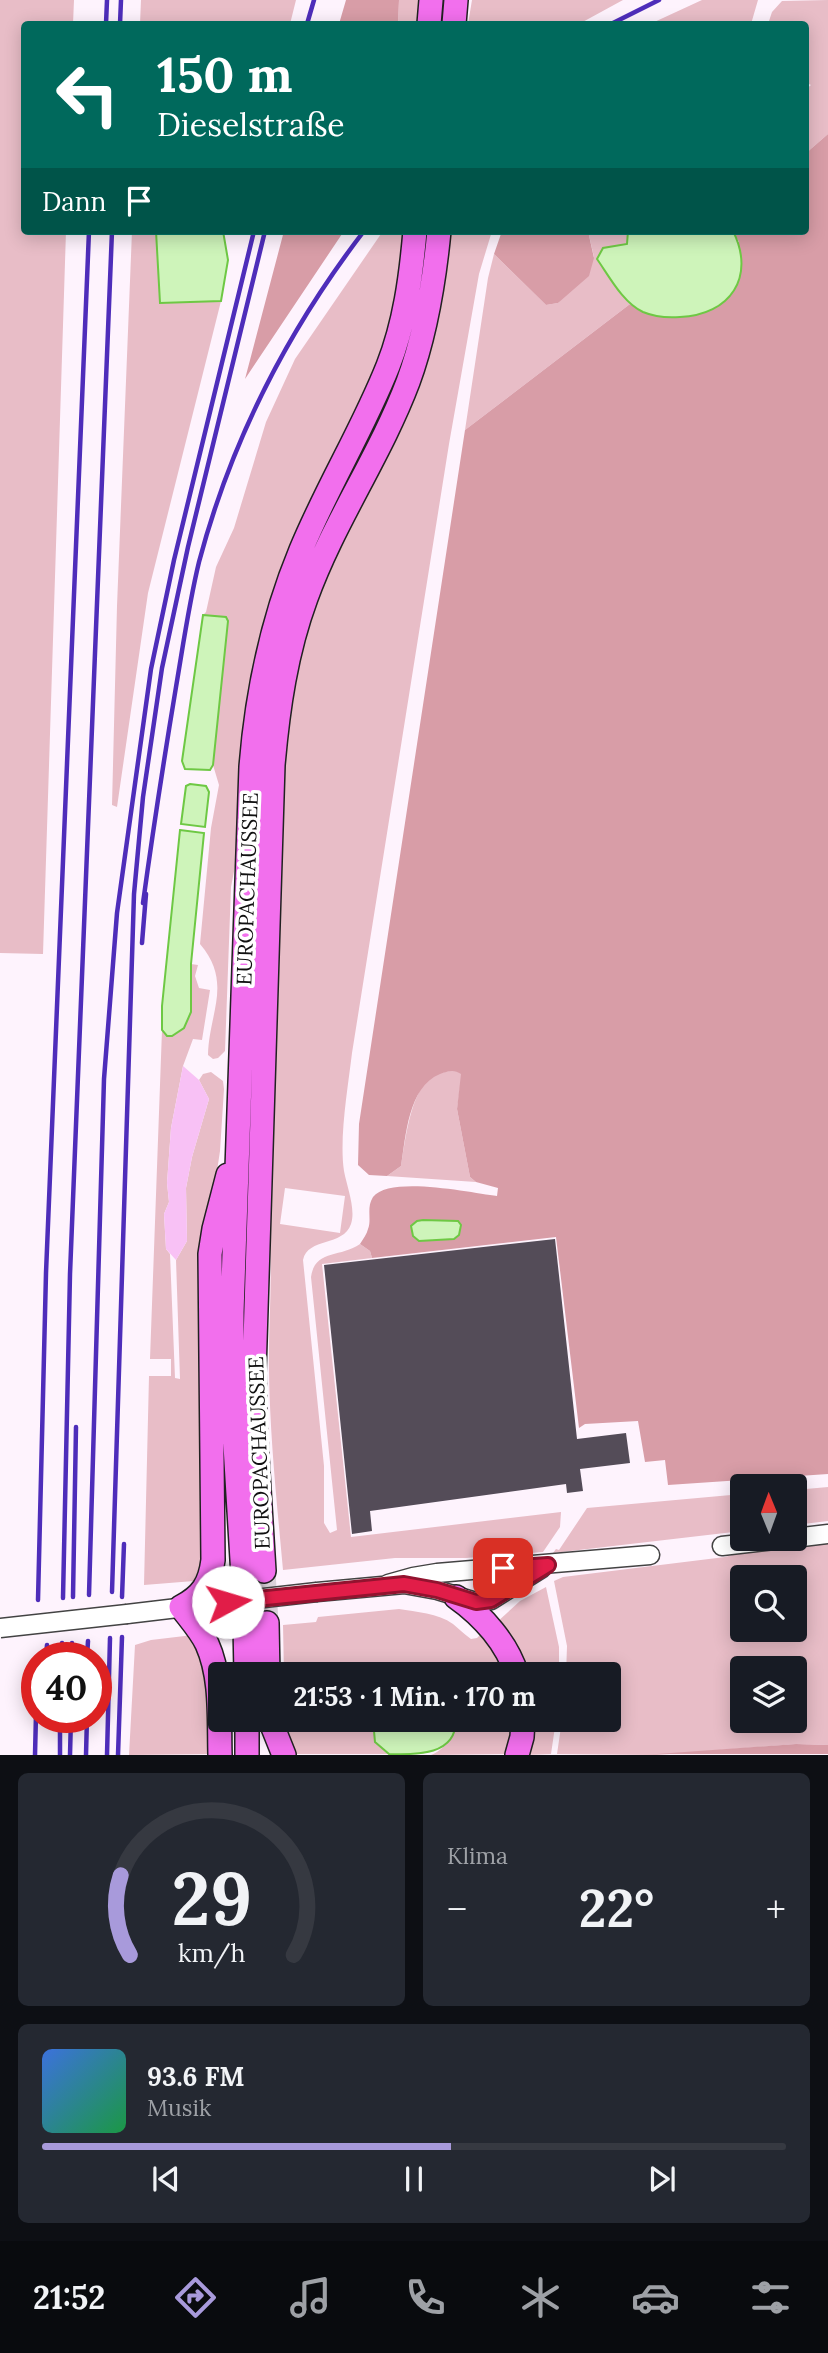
<!DOCTYPE html>
<html lang="de">
<head>
<meta charset="utf-8">
<style>
	:root { --surface:#171b24; --page:#242831; --text:#f1f3f6; --muted:#9ea1a6; --line:#363941; --accent:#a89adb }
	body { margin:0; font-family:Lora,serif; background:var(--page); color:var(--text); height:100vh; display:flex; flex-direction:column; font-size:26px; white-space:nowrap }
	* { box-sizing:border-box; margin:0 }
	p { font-size:23px; color:var(--muted) }
	.icon { flex:none; width:38px; height:38px; fill:none; stroke:currentColor; stroke-width:2; stroke-linecap:round; stroke-linejoin:round }
	.map { position:relative; height:1755px; overflow:hidden }
	.sheet { display:flex; flex-direction:column; gap:18px; padding:18px; background:#0d0f14; flex:1 }
	.sheet>* { flex:none }
	.top-card { position:absolute; left:21px; top:21px; width:788px; height:214px; border-radius:7px; box-shadow:0 4px 18px #0003; background:#00695c; color:#fff; overflow:hidden }
	.needle { width:46px; rotate:359deg }
	.controls { position:absolute; left:730px; top:1474px; display:grid; gap:14px }
	.controls a { display:grid; place-items:center; width:77px; height:77px; border-radius:7px; background:var(--surface); box-shadow:0 4px 18px #0003; font-size:35px }
	.speed { position:absolute; left:21px; top:1642px; display:flex; gap:14px; font-size:35px; font-weight:700; text-align:center }
	.speed>* { display:grid; place-content:center; width:91px; height:91px; border-radius:50%; background:var(--surface); box-shadow:0 4px 18px #0003; line-height:1 }
	.speed .limit { border:10px solid #d22; background:#fff; color:#111 }
	.pin { position:absolute; display:grid; place-items:center; width:60px; height:60px; color:#fff; margin:-30px; border-radius:14px; box-shadow:0 4px 10px #0006 }
	.me { position:absolute; width:77px; margin:-38px; rotate:84deg; stroke-linejoin:round; filter:drop-shadow(0 0 5px #0008) }
	.turn { display:flex; align-items:center; gap:24px; height:147px; padding:0 21px; font-size:32px }
	.turn .icon { width:91px; height:91px; stroke-width:2.5 }
	.turn b { display:block; font-size:49px; line-height:60px }
	.then { display:flex; align-items:center; height:66px; padding:0 21px; background:#0003; gap:14px; font-size:26px }
	.big { font-size:52px; font-weight:800; line-height:1.1 }
	.sheet .tile { flex:1; display:flex; flex-direction:column; justify-content:center; gap:10px; min-width:0; padding:0 24px; border-radius:10px; background:var(--page) }
	.sheet .dial { align-items:center; gap:0 }
	.dial svg { height:182px; overflow:visible; fill:none; stroke:var(--line); stroke-width:7; stroke-linecap:round; text-anchor:middle }
	.dial text { fill:var(--text); stroke:none }
	.song { display:flex; align-items:center; gap:21px }
	.cover { width:84px; height:84px; border-radius:10px; background:linear-gradient(135deg,hsl(220 70% 55%),hsl(140 70% 35%)) }
	.played { height:7px; border-radius:4px; background:linear-gradient(90deg,var(--accent) 55%,var(--line) 55%) }
	.keys { display:flex; justify-content:space-around; direction:ltr }
	.heat { display:flex; justify-content:space-between; align-items:center; font-size:38px; direction:ltr }
	.sheet .tiles { flex:1; display:grid; gap:18px; grid-template-columns:1fr 1fr }
	.tile:last-child { grid-column:span 2 }
	.trip { position:absolute; left:208px; top:1662px; width:413px; height:70px; border-radius:7px; background:var(--surface); box-shadow:0 4px 18px #0003; font-weight:800; line-height:70px; text-align:center }
	.tab-bar { display:flex; height:112px; justify-content:space-around; align-items:center; background:#090b0e; color:var(--muted) }
	.tab-bar .icon { width:49px; height:49px }
	.tab-bar .current { color:var(--accent) }
	.tab-bar b { font-size:32px; color:var(--text) }
	.map>svg:first-child { display:block }
</style>
</head>
<body>
<div class="map">
<svg width="828" height="1755" viewBox="0 0 828 1755">
	<rect width="100%" height="100%" fill="#fef3fd"/>
	<path fill="#e8bdc7" fill-rule="evenodd" d="M0 0H74L73 24H24V231H66L43 954 0 953Z
		M141 0H296L290 24H140Z
		M399 0H419L418 24H398Z
		M472 0H623L579 24H468Z
		M702 0H758L751 24H650Z
		M828 0V134L805 154V90L811 85 805 82V24H768L772 12 782 1Z
		M132 231H156L160 303 221 301 148 593 117 807 112 805 117 606Z
		M383 231H409L405 265 381 365 298 538 231 887 225 1051 218 1058 213 1059 208 1055C209 1012 233 983 200 944L211 828 219 785 213 765 228 621 225 617 203 615 206 612 216 567 234 528 266 422 295 359Z
		M451 231H492L479 274 449 444 352 1053C348 1087 339 1138 344 1171 347 1187 356 1209 351 1224 343 1247 308 1237 303 1260L324 1466V1523L330 1533 337 1530 311 1277C315 1249 340 1258 360 1244L370 1251 372 1258 322 1264 351 1537 561 1512 560 1527 543 1552 466 1558H395L283 1570C277 1504 270 1438 269 1372 268 1322 274 1272 268 1222L284 777 292 693 311 615 327 572 430 351 438 315ZM285 1188 345 1196 340 1233 280 1224Z
		M588 231H628V245L604 248 597 259 630 304 465 430 488 278 494 254 546 305 558 303 594 257Z
		M191 964 198 965 195 976 199 988 210 990 202 1040 193 1039 183 1066 171 1128 167 1183 169 1202 164 1214 166 1249 170 1254 175 1378 180 1379 176 1260 187 1241 186 1188 192 1157 209 1099 199 1080 203 1074 211 1072 223 1081 224 1089 220 1151 210 1217 205 1558 200 1578 194 1581 144 1585 149 1376H171V1359H150L162 1030 167 1036C199 1034 191 987 191 964Z
		M456 1070 462 1074 457 1109 470 1177 476 1182 387 1176 401 1166C405 1142 410 1094 430 1078 436 1073 448 1071 456 1070Z
		M828 1487V1521L795 1525V1490Z
		M742 1494V1531L553 1553 556 1549 559 1550 587 1508Z
		M828 1541V1745L796 1744 657 1755 557 1754 562 1720H609V1675H566L567 1646 554 1581 563 1577 725 1557 751 1550ZM742 1577H794V1629H742ZM742 1668H794V1720H742Z
		M546 1587 559 1647V1675H525L496 1623 520 1601Z
		M399 1609C416 1612 438 1613 453 1624 459 1629 464 1634 471 1639L477 1638 481 1634 500 1660 506 1675H284L283 1625 316 1622 318 1617Z
		M193 1635 204 1651 214 1754 129 1755 135 1645 151 1640Z
		M286 1720H373C372 1735 377 1746 389 1754H294Z
		M456 1720H513L506 1754 431 1755C444 1750 456 1735 456 1720Z
		M531 1720H556L551 1754 526 1755Z"/>
	<path fill="#d89da7" d="M346 0H399L398 24H339Z
		M828 134V1474L668 1485 665 1460 645 1462 638 1421 585 1424 579 1428 556 1237 372 1258 370 1251 360 1244C363 1239 367 1234 368 1229 372 1219 366 1208 373 1197 390 1175 472 1193 497 1196L498 1188 476 1182 470 1177 457 1109 461 1074C454 1069 448 1071 440 1074 408 1087 406 1136 401 1166L387 1176 369 1175 358 1165 359 1124 465 430 630 304 642 312 739 242 733 231H805V154Z
		M284 231H344L245 379Z
		M502 231H588L594 258 589 276 558 303 546 305 494 254Z
		M796 1744 828 1745V1754H657Z"/>
	<path fill="#f8c1f5" d="M183 1066 199 1080 209 1099 192 1157 186 1188 187 1241 176 1260 166 1249 164 1214 169 1202 167 1183 171 1128Z"/>
	<path fill="#cef4ba" stroke="#6ec844" stroke-width="2" d="M156 231H223L228 260 221 301 160 303Z
		M628 231H733C756 277 730 315 680 317 667 318 655 317 643 312 623 303 609 276 597 259L603 248 627 244Z
		M203 615 226 617 228 621 213 765 210 770 185 769 182 761Z
		M190 784 206 786 209 792 205 827 181 824 186 786Z
		M180 830 204 833 191 964V1012L184 1028 172 1036H167L162 1030V1006Z
		M423 1220 458 1221 461 1225 459 1235 454 1239 419 1241 413 1236 411 1226 417 1221Z
		M373 1720H456C456 1755 418 1755 389 1754L375 1742Z"/>
	<path fill="#544c58" d="M555 1239 577 1439 626 1433 630 1463 580 1469 583 1491 567 1493 566 1484 370 1511 372 1531 352 1534 324 1265Z"/>
	<g fill="none" stroke-linecap="round" stroke-linejoin="round">
		<path stroke="#dad1d9" stroke-width="23" stroke-dasharray="23 11" stroke-linecap="butt" d="M264 1571 267 1623"/>
		<defs>
			<path id="minor" d="M794 1538 828 1534
				M722 1546 792 1538
				M388 1584 413 1577 437 1573 650 1555
				M317 1592 404 1584 437 1590 476 1602 491 1600 542 1568
				M127 1614 228 1602"/>
			<path id="major" d="M429 24 431 0
				M454 24 456 0
				M264 1571 255 1424 254 1373 273 765C278 708 286 652 306 598 333 523 380 456 408 382 426 333 434 283 439 231
				M243 1576 232 1396V1312L251 767C257 691 272 620 301 550 327 487 363 429 388 366 405 323 411 277 415 231
				M456 1597C483 1616 507 1643 517 1675
				M267 1623 268 1675
				M245 1624 246 1675
				M247 1720V1755
				M270 1720 284 1755
				M220 1755C219 1719 222 1677 207 1644 201 1631 190 1619 181 1607 202 1596 210 1584 213 1560L210 1254 214 1229 228 1175
				M517 1755 522 1737 523 1720"/>
		</defs>
		<use href="#minor" stroke="#434343" stroke-width="21"/>
		<use href="#major" stroke="#212121" stroke-width="26"/>
		<use href="#minor" stroke="#fff" stroke-width="18"/>
		<use href="#major" stroke="#f26fed" stroke-width="23"/>
		<path stroke="#4e2dba" stroke-width="4.5" d="M106 24 107 0
			M120 24 121 0
			M307 24 314 0
			M611 24 659 0
			M143 903C153 830 164 759 176 687 183 646 189 603 199 562 231 441 288 330 364 231
			M142 943 146 894
			M112 1592 134 894 143 797 162 668 188 547 265 231
			M89 1595 104 1079 117 913 151 669 174 560 254 231
			M73 1597 76 1427
			M122 1597 124 1544
			M63 1598 70 1274 112 231
			M38 1600 46 1273 89 231
			M46 1657 47 1645
			M61 1657 62 1643
			M72 1657V1643
			M87 1657 88 1641
			M35 1755 37 1673
			M60 1755V1717
			M70 1755 71 1717
			M86 1755 87 1717
			M107 1755 110 1638
			M118 1755 122 1637"/>
		<defs>
			<path id="minor-bridge" d="M228 1602 317 1592
				M0 1628 127 1614"/>
		</defs>
		<use href="#minor-bridge" stroke="#434343" stroke-width="21" stroke-linecap="butt"/>
		<use href="#minor-bridge" stroke="#fff" stroke-width="18"/>
	</g>
	<g fill="none" stroke-linecap="round" stroke-linejoin="round">
		<defs>
			<path id="route" d="M228 1602 404 1584 437 1590 476 1602 491 1600 548 1565 503 1568"/>
		</defs>
		<use href="#route" stroke="#92132f" stroke-width="18"/>
		<use href="#route" stroke="#e11d48" stroke-width="12"/>
	</g>
	<g text-anchor="middle" dominant-baseline="central" stroke-width="7" stroke-linejoin="round" paint-order="stroke">
		<g font-size="21" fill="#101010" stroke="#fff">
			<text transform="translate(247 889) rotate(-88)">EUROPACHAUSSEE</text>
			<text transform="translate(259 1453) rotate(-92)">EUROPACHAUSSEE</text>
		</g>
	</g>
</svg>
<div class="controls">
<a><svg class="needle" viewBox="-14 -14 28 28"><path d="M0-13l5 13h-10z" fill="#e53935"/><path d="M0 13l5-13h-10z" fill="#9ea1a6"/></svg></a>
<a><svg class="icon" aria-label="search" viewBox="0 0 24 24"><circle cx="10" cy="10" r="6"/><path d="M15 15l6 6"/></svg></a>
<a><svg class="icon" aria-label="layers" viewBox="0 0 24 24"><path d="M12 4l9 5-9 5-9-5zM3 14l9 5 9-5"/></svg></a>
</div>
<div class="speed"><div class="limit">40</div></div>
<div class="pin" style="left:503px;top:1568px;background:#d93025"><svg class="icon" aria-label="arrive" viewBox="0 0 24 24"><path d="M6 21V4h12l-3 4 3 4H6"/></svg></div>
<svg class="me" style="left:228px;top:1602px" viewBox="-20 -20 40 40"><circle r="19" fill="#fff"/><path d="M0-13L10 11 0 6-10 11z" fill="#e11d48"/></svg>
<div class="trip">21:53 · 1 Min. · 170 m</div>
<div class="top-card">
<div class="turn"><svg class="icon" aria-label="left" viewBox="0 0 24 24"><path d="M17 20v-9H6M10 6l-5 5 5 5"/></svg><div><b>150 m</b>Dieselstraße</div></div>
<div class="then">Dann<svg class="icon" aria-label="arrive" viewBox="0 0 24 24"><path d="M6 21V4h12l-3 4 3 4H6"/></svg></div>
</div>
</div>
<section class="sheet">
<div class="tiles">
<div class="tile dial"><svg viewBox="0 0 100 80">
<path d="M14 69A42 42 0 1 1 86 69"/>
<path d="M14 69A42 42 0 0 1 10 34" stroke="#a89adb"/>
<text x="50" y="56" font-size="32" font-weight="700">29</text>
<text x="50" y="72" font-size="11">km/h</text>
</svg></div>
<div class="tile"><p>Klima</p>
<div class="heat"><a>−</a><b class="big">22°</b><a>+</a></div>
</div>
<div class="tile">
<div class="song"><i class="cover"></i><div><b>93.6 FM</b><p>Musik</p></div></div>
<div class="played"></div>
<div class="keys"><svg class="icon" aria-label="previous" viewBox="0 0 24 24"><path d="M18 5L8 12l10 7zM5 5v14"/></svg><svg class="icon" aria-label="pause" viewBox="0 0 24 24"><path d="M8 5v14M16 5v14"/></svg><svg class="icon" aria-label="next" viewBox="0 0 24 24"><path d="M6 5l10 7-10 7zM19 5v14"/></svg></div>
</div>
</div>
</section>
<nav class="tab-bar">
<b>21:52</b>
<svg class="icon current" aria-label="directions" viewBox="0 0 24 24"><path d="M12 3l9 9-9 9-9-9zM9 14v-3h6M13 9l2 2-2 2"/></svg>
<svg class="icon" aria-label="music" viewBox="0 0 24 24"><path d="M9 18V5l10-2v13"/><circle cx="6" cy="18" r="3"/><circle cx="16" cy="16" r="3"/></svg>
<svg class="icon" aria-label="phone" viewBox="0 0 24 24"><path d="M5 4h4l2 5-3 2q2 4 5 5l2-3 5 2v4C11 20 4 13 5 4z"/></svg>
<svg class="icon" aria-label="climate" viewBox="0 0 24 24"><path d="M12 3v18M4 7l16 10M4 17L20 7"/></svg>
<svg class="icon" aria-label="car" viewBox="0 0 24 24"><path d="M5 17H2v-5l4-1 3-4h7l3 4 3 1v5h-3M9 17h6M6 11h13"/><circle cx="7" cy="17" r="2"/><circle cx="17" cy="17" r="2"/></svg>
<svg class="icon" aria-label="filters" viewBox="0 0 24 24"><path d="M4 7h16M4 17h16"/><circle cx="9" cy="7" r="2"/><circle cx="15" cy="17" r="2"/></svg>
</nav>
</body>
</html>
